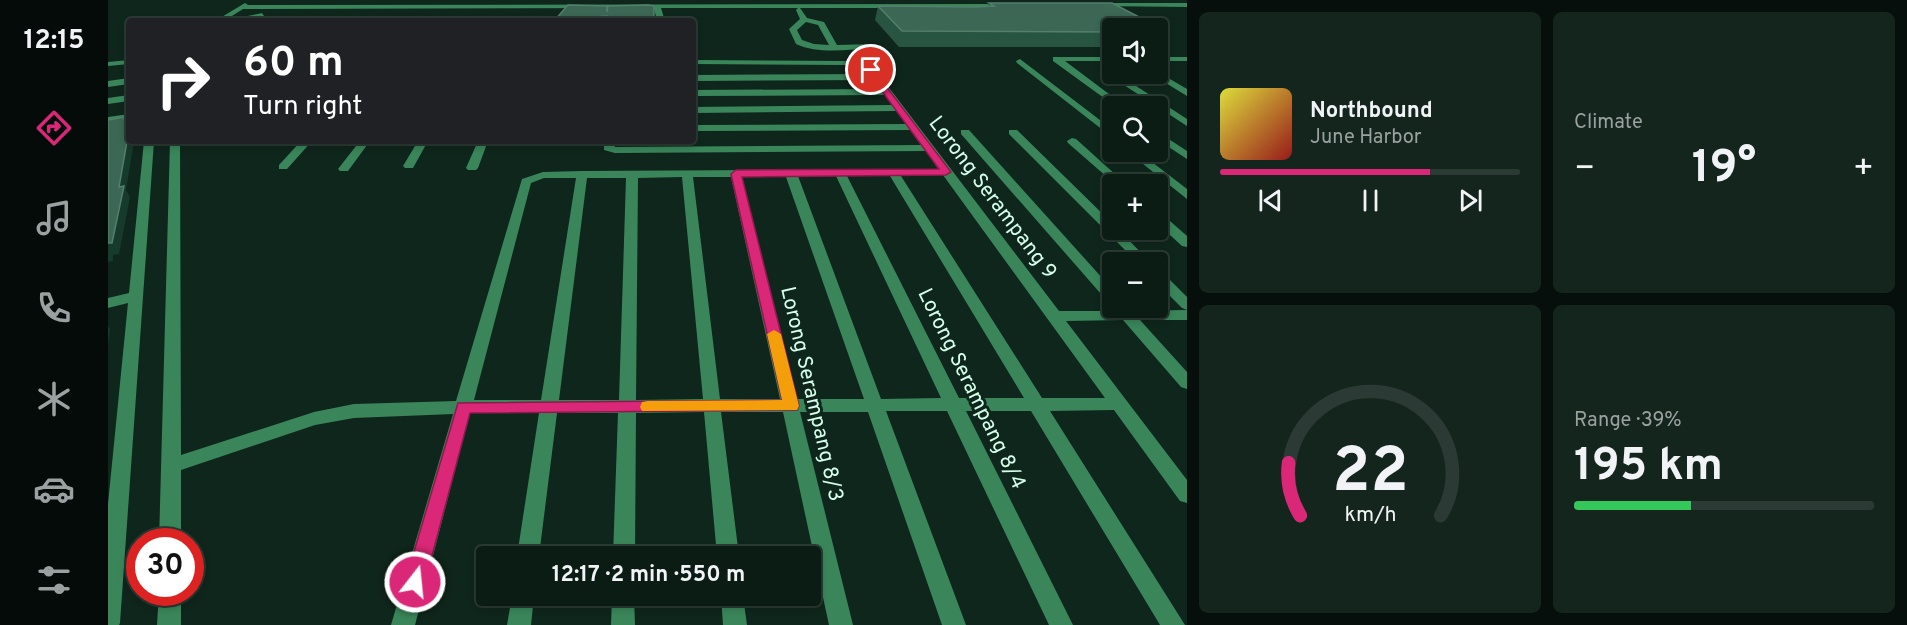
<!DOCTYPE html>
<html lang="en">
<head>
<meta charset="utf-8">
<style>
	:root { --surface:#0b1c15; --page:#14251e; --text:#f1f3f6; --muted:#9aa1a0; --line:#2b3a34; --accent:#db2777 }
	body { margin:0; font-family:Overpass,sans-serif; background:var(--page); color:var(--text); height:100vh; display:flex; flex-direction:column; font-size:22px; white-space:nowrap }
	* { box-sizing:border-box; margin:0 }
	p { font-size:20px; color:var(--muted) }
	.icon { flex:none; width:33px; height:33px; fill:none; stroke:currentColor; stroke-width:2; stroke-linecap:round; stroke-linejoin:round }
	.map { position:relative; flex:1; overflow:hidden }
	.side { display:flex; flex-direction:column; gap:12px; padding:12px; background:#060f0c; width:720px }
	.side>* { flex:none }
	.top-card { position:absolute; left:18px; top:18px; width:570px; height:126px; border-radius:6px; box-shadow:0 3px 9px #0003,0 0 0 2px var(--line); background:#202124; color:#fff; overflow:hidden }
	.controls { position:absolute; left:994px; top:18px; display:grid; gap:12px }
	.controls a { display:grid; place-items:center; width:66px; height:66px; border-radius:6px; background:var(--surface); box-shadow:0 3px 9px #0003,0 0 0 2px var(--line); font-size:30px }
	.speed { position:absolute; left:18px; top:528px; display:flex; gap:12px; font-size:30px; font-weight:700; text-align:center }
	.speed>* { display:grid; place-content:center; width:78px; height:78px; border-radius:50%; background:var(--surface); box-shadow:0 3px 9px #0003,0 0 0 2px var(--line); line-height:1 }
	.speed .limit { border:9px solid #d22; background:#fff; color:#111 }
	.pin { position:absolute; display:grid; place-items:center; width:51px; height:51px; color:#fff; margin:-26px; border:3px solid #fff; border-radius:50%; box-shadow:0 2px 6px #0007 }
	.me { position:absolute; width:66px; margin:-33px; rotate:16deg; stroke-linejoin:round; filter:drop-shadow(0 0 4px #0008) }
	.turn { display:flex; align-items:center; gap:21px; height:126px; padding:0 18px; font-size:27px }
	.turn .icon { width:78px; height:78px; stroke-width:2.5 }
	.turn b { display:block; font-size:42px; line-height:51px }
	.big { font-size:45px; font-weight:700; line-height:1.1 }
	.side .widget { flex:1; display:flex; flex-direction:column; justify-content:center; gap:9px; min-width:0; padding:0 21px; border-radius:9px; background:var(--page) }
	.side .dial { align-items:center; gap:0 }
	.dial svg { height:156px; overflow:visible; fill:none; stroke:var(--line); stroke-width:7; stroke-linecap:round; text-anchor:middle }
	.dial text { fill:var(--text); stroke:none }
	.song { display:flex; align-items:center; gap:18px }
	.cover { width:72px; height:72px; border-radius:9px; background:linear-gradient(135deg,hsl(60 70% 55%),hsl(0 70% 35%)) }
	.played { height:6px; border-radius:3px; background:linear-gradient(90deg,var(--accent) 70%,var(--line) 70%) }
	.keys { display:flex; justify-content:space-around; direction:ltr }
	.heat { display:flex; justify-content:space-between; align-items:center; font-size:33px; direction:ltr }
	.charge { height:9px; border-radius:4px; background:linear-gradient(90deg,#34c759 39%,var(--line) 0) }
	.side .tiles { flex:1; display:grid; gap:12px; grid-template-columns:repeat(2,1fr) }
	.trip { position:absolute; left:368px; top:546px; width:345px; height:60px; border-radius:6px; background:var(--surface); box-shadow:0 3px 9px #0003,0 0 0 2px var(--line); font-weight:700; line-height:60px; text-align:center }
	main { display:flex; flex:1; min-height:0 }
	.tabs { display:flex; flex-direction:column; width:108px; justify-content:space-around; align-items:center; background:#040b08; color:var(--muted) }
	.tabs .icon { width:42px; height:42px }
	.tabs .active { color:var(--accent) }
	.tabs b { font-size:27px; color:var(--text) }
	.map>svg:first-child { display:block }
</style>
</head>
<body>
<main>
<nav class="tabs">
<b>12:15</b>
<svg class="icon active" aria-label="directions" viewBox="0 0 24 24"><path d="M12 3l9 9-9 9-9-9zM9 14v-3h6M13 9l2 2-2 2"/></svg>
<svg class="icon" aria-label="music" viewBox="0 0 24 24"><path d="M9 18V5l10-2v13"/><circle cx="6" cy="18" r="3"/><circle cx="16" cy="16" r="3"/></svg>
<svg class="icon" aria-label="phone" viewBox="0 0 24 24"><path d="M5 4h4l2 5-3 2q2 4 5 5l2-3 5 2v4C11 20 4 13 5 4z"/></svg>
<svg class="icon" aria-label="climate" viewBox="0 0 24 24"><path d="M12 3v18M4 7l16 10M4 17L20 7"/></svg>
<svg class="icon" aria-label="car" viewBox="0 0 24 24"><path d="M5 17H2v-5l4-1 3-4h7l3 4 3 1v5h-3M9 17h6M6 11h13"/><circle cx="7" cy="17" r="2"/><circle cx="17" cy="17" r="2"/></svg>
<svg class="icon" aria-label="filters" viewBox="0 0 24 24"><path d="M4 7h16M4 17h16"/><circle cx="9" cy="7" r="2"/><circle cx="15" cy="17" r="2"/></svg>
</nav>
<div class="map">
<svg width="1079" height="625" viewBox="0 0 1079 625">
	<rect width="100%" height="100%" fill="#0f261c"/>
	<g fill="none" stroke-linecap="round" stroke-linejoin="round">
		<path fill="#3a865a" fill-rule="evenodd" d="M137 3 140 5 899 4 902 6 899 8H692L699 18 716 22 729 45 767 44 771 46 767 48C742 49 712 55 688 44L681 29 692 19 688 10 690 8H553L557 21H549L546 8 135 9 116 21H107ZM698 22 710 25 721 45 706 44 694 40 689 30Z
			M989 3H1079V7L987 6Z
			M154 13 156 16 125 21 126 19Z
			M945 57H1005V61H957L1017 106H1007L945 61Z
			M1050 57H1079V61H1050Z
			M912 59 1005 130V138L909 63 908 61Z
			M21 60V64L0 66V62Z
			M585 60 740 61 766 68 951 311H1008L1010 308H1020L1023 311 1079 310V320H1032L1079 372V389L1073 387 1015 320 958 321 1079 480V503L1072 501 1006 410 942 411 1077 625H1052L923 411H858L965 625H941L839 411H778L858 625H834L760 412H692L745 625H721L675 412H613L631 556H609L596 412 528 413 527 556H505L510 413H449L431 556H409L431 413H362L307 625H283L345 414 246 418 207 425 73 470V542H51L62 141H72L73 455 206 412 246 404 348 401 414 179 435 172 474 171 830 169 818 151 507 153 496 150V141H506L507 147 813 145 802 130 585 131V125L798 124 788 111 585 113V107L784 105 777 95 585 96V90L773 89 766 80 585 81V75L762 74 739 65 585 64ZM835 175 997 398H934L793 176ZM690 176H728L833 398 773 399ZM739 176H782L916 398H851ZM574 177 595 399 528 400 530 178ZM585 177H623L672 399H612ZM634 177H678L756 399H689ZM436 178H468L433 400H366L423 183ZM479 178H518L511 400H451Z
			M1005 71 1079 119V126L1002 76V72Z
			M1050 72 1079 89V96L1043 74Z
			M21 78V84L0 87V81Z
			M21 95V101L0 104V98Z
			M21 114V120L0 123V117Z
			M853 130H861L1005 290V303L1000 302 853 134Z
			M901 130H909L1005 224V230H1011L1042 262H1029L901 134Z
			M1050 132 1079 151V159L1050 140Z
			M964 138 968 139 1018 184H1007L960 143 959 141Z
			M36 141H46L12 623 11 625H0V504L20 303 0 308V298L21 293Z
			M193 141H204L179 169H171V165Z
			M252 141H262L240 171H232L230 169Z
			M310 141H320L305 168H297L295 166Z
			M370 141H380L370 168 368 170H360L358 168Z
			M1020 152H1031L1079 189V199Z
			M1050 213 1054 214 1079 236V247L1074 246 1050 224Z
			M1050 272 1055 273 1079 297V310L1074 308 1050 284Z
			M51 592H73V625H49Z
			M404 596H426L423 625H399Z
			M504 596H526L527 625H503Z
			M613 596H635L639 625H615Z"/>
	</g>
	<path fill="#285542" d="M881 3H1004L1060 32 1053 47H1050V28H1005V47H791L767 20 770 6 865 7 880 6Z
		M499 12 546 21H446Z"/>
	<path fill="#163a2b" d="M21 130V141H26L18 190 22 197 11 254 5 255V261L0 262V243L11 187Z
		M0 326 2 329 0 346Z"/>
	<path fill="#3b6754" stroke="#537f6b" stroke-width="1.5" d="M881 3H1004L1060 32H1050V28H1005V32L794 31 770 6 865 7 886 6Z
		M460 5 499 6V12L500 6 540 5 546 6V21H498L499 16 469 18V21H446Z
		M17 117 16 119 21 118V130L11 187 16 186 4 243H0V120Z"/>
	<path fill="#db2777" stroke="#8e194d" stroke-width="1.5" d="M760 69H765L843 172 838 175 634 177 691 406 689 410 362 413 317 582 314 588 307 591 300 588 297 582 350 403 674 400 623 174 628 170 831 169 760 72Z"/>
	<path fill="#f59e0b" d="M666 330 673 334 691 406 689 410 534 411 532 407 534 402 540 401 674 400 659 334Z"/>
	<g text-anchor="middle" dominant-baseline="central" stroke-width="6" stroke-linejoin="round" paint-order="stroke">
		<g font-size="21" fill="#d5ffea" stroke="#0f261c">
			<text transform="translate(884 198) rotate(53)">Lorong Serampang 9</text>
			<text transform="translate(863 389) rotate(64)">Lorong Serampang 8/4</text>
			<text transform="translate(703 394) rotate(77)">Lorong Serampang 8/3</text>
		</g>
	</g>
</svg>
<div class="controls">
<a><svg class="icon" aria-label="sound" viewBox="0 0 24 24"><path d="M4 9h4l5-4v14l-5-4H4zM17 9q2 3 0 6"/></svg></a>
<a><svg class="icon" aria-label="search" viewBox="0 0 24 24"><circle cx="10" cy="10" r="6"/><path d="M15 15l6 6"/></svg></a>
<a>+</a>
<a>−</a>
</div>
<div class="speed"><div class="limit">30</div></div>
<div class="pin" style="left:763px;top:70px;background:#d93025"><svg class="icon" aria-label="arrive" viewBox="0 0 24 24"><path d="M6 21V4h12l-3 4 3 4H6"/></svg></div>
<svg class="me" style="left:307px;top:582px" viewBox="-20 -20 40 40"><circle r="17" fill="#db2777" stroke="#fff" stroke-width="3"/><path d="M0-11L8 9 0 5-8 9z" fill="#fff"/></svg>
<div class="trip">12:17 · 2 min · 550 m</div>
<div class="top-card">
<div class="turn"><svg class="icon" aria-label="right" viewBox="0 0 24 24"><path d="M7 20v-9h11M14 6l5 5-5 5"/></svg><div><b>60 m</b>Turn right</div></div>
</div>
</div>
<section class="side">
<div class="tiles">
<div class="widget">
<div class="song"><i class="cover"></i><div><b>Northbound</b><p>June Harbor</p></div></div>
<div class="played"></div>
<div class="keys"><svg class="icon" aria-label="previous" viewBox="0 0 24 24"><path d="M18 5L8 12l10 7zM5 5v14"/></svg><svg class="icon" aria-label="pause" viewBox="0 0 24 24"><path d="M8 5v14M16 5v14"/></svg><svg class="icon" aria-label="next" viewBox="0 0 24 24"><path d="M6 5l10 7-10 7zM19 5v14"/></svg></div>
</div>
<div class="widget"><p>Climate</p>
<div class="heat"><a>−</a><b class="big">19°</b><a>+</a></div>
</div>
<div class="widget dial"><svg viewBox="0 0 100 80">
<path d="M14 69A42 42 0 1 1 86 69"/>
<path d="M14 69A42 42 0 0 1 8 42" stroke="#db2777"/>
<text x="50" y="56" font-size="32" font-weight="700">22</text>
<text x="50" y="72" font-size="11">km/h</text>
</svg></div>
<div class="widget"><p>Range · 39%</p><b class="big">195 km</b><div class="charge"></div></div>
</div>
</section>
</main>
</body>
</html>
